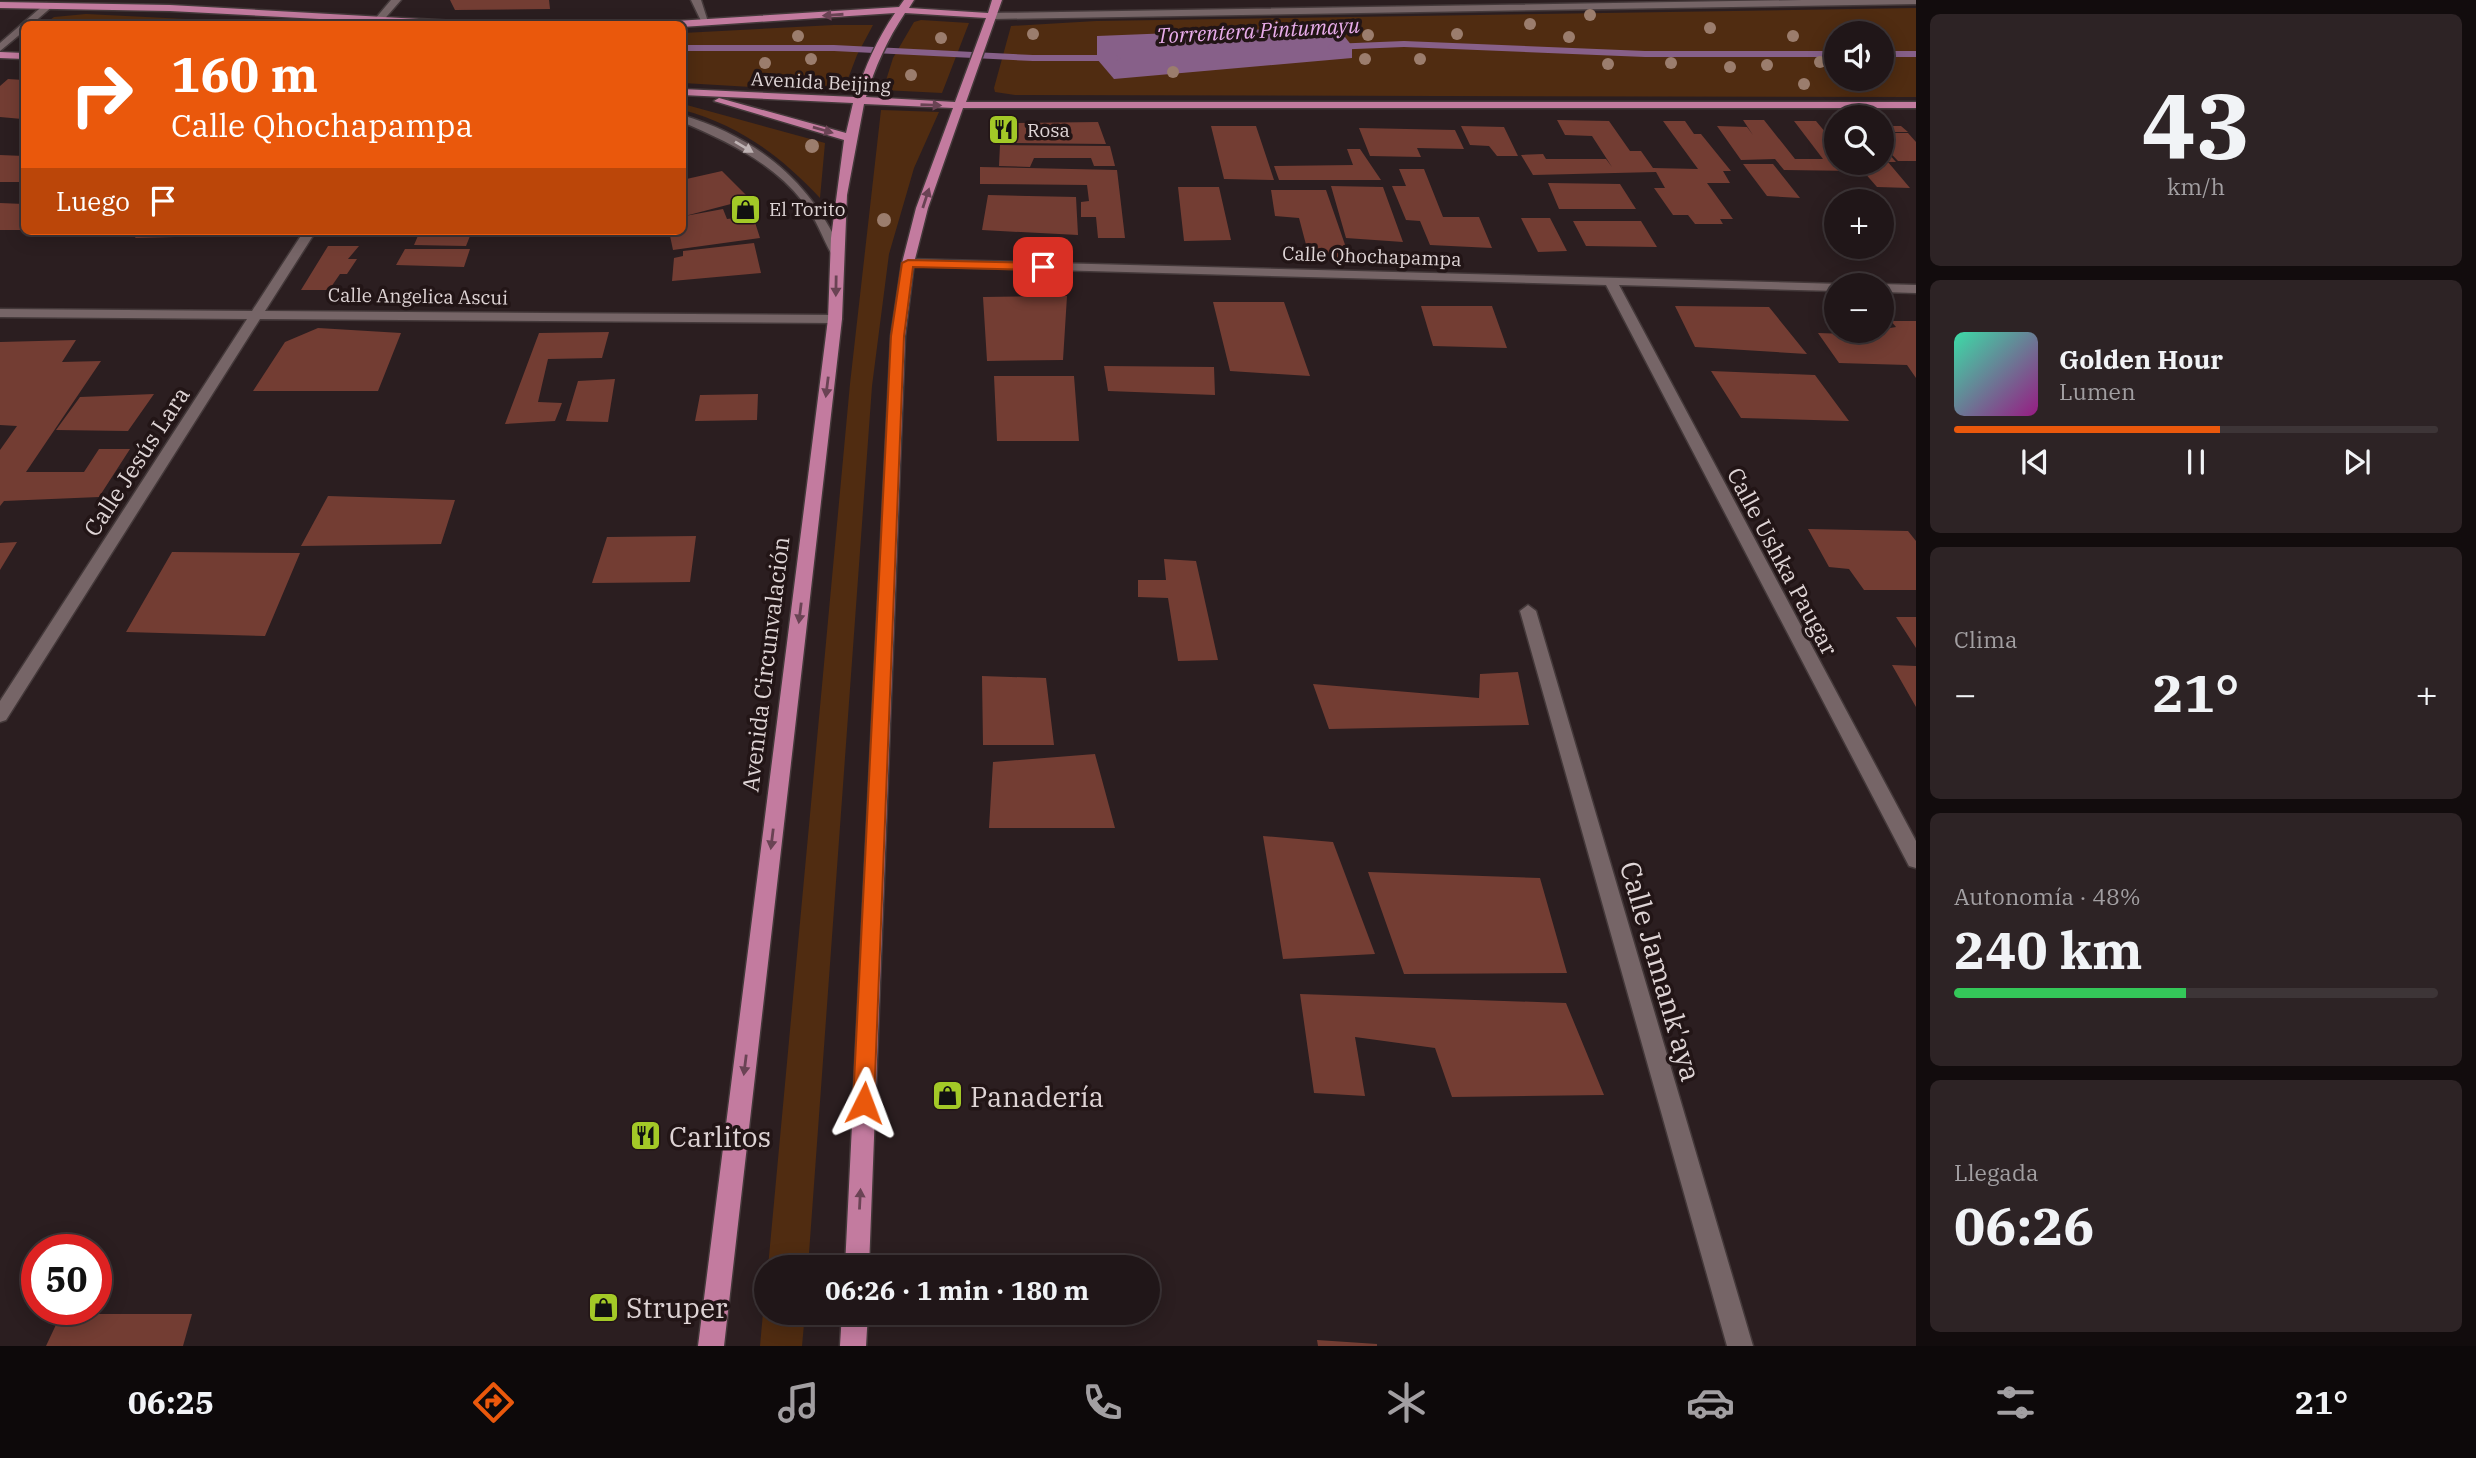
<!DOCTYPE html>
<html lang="es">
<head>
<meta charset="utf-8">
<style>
	:root { --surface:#201618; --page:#2d2325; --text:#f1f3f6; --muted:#a29fa2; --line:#3d3537; --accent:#ea580c }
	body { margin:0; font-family:"IBM Plex Serif",serif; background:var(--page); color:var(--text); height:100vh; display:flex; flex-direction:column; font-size:26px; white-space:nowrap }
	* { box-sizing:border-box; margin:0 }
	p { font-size:23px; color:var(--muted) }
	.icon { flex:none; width:38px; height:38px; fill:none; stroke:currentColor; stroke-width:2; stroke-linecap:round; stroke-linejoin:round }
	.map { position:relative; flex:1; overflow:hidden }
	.sheet { display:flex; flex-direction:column; gap:14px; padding:14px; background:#120c0d; width:560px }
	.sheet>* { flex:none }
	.top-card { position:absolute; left:21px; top:21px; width:665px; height:214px; border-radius:10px; box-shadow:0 4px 18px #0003,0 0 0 2px var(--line); background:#ea580c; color:#fff; overflow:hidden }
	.tools { position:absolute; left:1824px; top:21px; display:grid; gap:14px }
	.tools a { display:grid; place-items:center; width:70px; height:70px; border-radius:50%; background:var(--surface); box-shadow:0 4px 18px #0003,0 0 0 2px var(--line); font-size:35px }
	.speed { position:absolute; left:21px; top:1234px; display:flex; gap:14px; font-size:35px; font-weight:700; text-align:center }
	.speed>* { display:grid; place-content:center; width:91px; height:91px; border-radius:50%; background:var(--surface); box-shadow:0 4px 18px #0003,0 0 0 2px var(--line); line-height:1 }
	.speed .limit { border:10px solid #d22; background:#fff; color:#111 }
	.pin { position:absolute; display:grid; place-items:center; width:60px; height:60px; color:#fff; margin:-30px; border-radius:14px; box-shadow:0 4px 10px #0006 }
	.me { position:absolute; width:77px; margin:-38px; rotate:3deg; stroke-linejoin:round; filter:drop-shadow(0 0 5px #0008) }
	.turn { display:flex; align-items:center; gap:24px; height:147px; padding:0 35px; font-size:32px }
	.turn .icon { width:91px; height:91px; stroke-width:2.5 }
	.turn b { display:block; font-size:49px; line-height:60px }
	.then { display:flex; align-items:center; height:66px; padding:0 35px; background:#0003; gap:14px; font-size:26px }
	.big { font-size:52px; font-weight:700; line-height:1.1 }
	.sheet .widget { flex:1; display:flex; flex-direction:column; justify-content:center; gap:10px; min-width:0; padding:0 24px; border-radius:10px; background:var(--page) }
	.sheet .dial { align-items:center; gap:0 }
	.dial b { font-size:91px; line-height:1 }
	.song { display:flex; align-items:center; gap:21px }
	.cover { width:84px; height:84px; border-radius:10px; background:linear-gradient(135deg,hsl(160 70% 55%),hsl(310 70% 35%)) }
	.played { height:7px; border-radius:4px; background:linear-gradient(90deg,var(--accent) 55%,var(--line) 55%) }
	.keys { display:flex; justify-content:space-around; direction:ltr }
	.heat { display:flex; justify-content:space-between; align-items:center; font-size:38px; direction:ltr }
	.charge { height:10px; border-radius:5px; background:linear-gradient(90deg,#34c759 48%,var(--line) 0) }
	.trip { position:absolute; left:754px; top:1255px; width:406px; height:70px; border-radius:35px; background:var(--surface); box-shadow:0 4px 18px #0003,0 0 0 2px var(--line); font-weight:700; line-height:70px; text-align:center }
	.dock { display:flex; height:112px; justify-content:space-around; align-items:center; background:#0d090a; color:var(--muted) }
	.dock .icon { width:49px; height:49px }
	.dock .on { color:var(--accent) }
	.dock b { font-size:32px; color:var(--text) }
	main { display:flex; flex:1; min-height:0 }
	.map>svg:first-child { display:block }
</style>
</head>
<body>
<main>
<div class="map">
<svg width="1916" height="1346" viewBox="0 0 1916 1346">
	<rect width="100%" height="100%" fill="#2b1e20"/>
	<path fill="#502c11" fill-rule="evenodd" d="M1916 8V97L1015 95 995 92 994 88 1011 26 1096 21ZM1836 33H1881V79H1836Z
		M86 14 286 24H44L54 17Z
		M921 20 969 23 942 93 883 90 893 58 914 22Z
		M834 25H873L857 55 846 84 820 91 683 83V33Z
		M683 104 825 143 820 198C781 156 739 125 683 110Z
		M881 110 939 112 914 168 889 254 872 386 808 1267H768L850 384Z
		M766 1280V1312L805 1313 802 1346H760Z"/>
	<path fill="#876089" d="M1326 27 1345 37 1352 46V58L1114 79 1097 59V36Z"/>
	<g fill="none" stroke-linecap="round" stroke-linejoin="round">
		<path fill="#876089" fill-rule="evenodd" d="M1404 41 1645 51H1836V57H1645L1404 47 1331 50 1327 47 1331 44Z
			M682 45H834L1033 55H1116L1121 58 1116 61H1033L834 51H682Z
			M1881 51H1916V57H1881Z"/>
	</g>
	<path fill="#733d33" d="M450 0H549L550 9 455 10Z
		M8 79 24 80V117L22 119 0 117V86Z
		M1557 120 1609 121 1630 151H1641L1653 168 1698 169 1663 121H1685L1694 134H1701L1731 171H1723L1730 183H1707L1733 219H1720L1723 224H1695L1688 215H1673L1654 188H1665L1656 172 1533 175 1521 155 1543 154 1546 159H1606L1612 167 1592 136 1565 135Z
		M1743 120H1764L1795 159H1823L1794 121H1816L1836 145V163H1851L1858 171 1784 170 1775 159 1741 160 1717 126 1747 127 1753 135Z
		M1098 122 1106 144 1007 143 1006 123Z
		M1211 126H1256L1274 180 1224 179Z
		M1461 126 1504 127 1518 156H1497L1489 146 1470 145Z
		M1881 126H1901L1908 132H1881Z
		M1359 128 1455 130 1464 149 1417 148 1421 157 1370 156Z
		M1881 133H1908L1916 142V161H1898L1881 143Z
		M1000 145 1110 146 1115 166H1094L1091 158H1034L1030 167 999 166Z
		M1881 145 1896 162H1888L1910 188 1877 187 1856 163H1881Z
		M1347 149H1360L1381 180H1279L1274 166 1353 165Z
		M0 155 24 156V175L19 182H0Z
		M1743 164H1773L1800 198 1767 196Z
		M980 167 1117 170 1125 238H1098L1096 217H1081V202L1089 201 1087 185 980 184Z
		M1399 169H1424L1443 217H1479L1492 248 1430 245 1420 221 1406 220 1392 186H1406Z
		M722 171 750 199 685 216 723 209 727 219 753 216 760 238 673 250 669 231H682V180Z
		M1548 183 1620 184 1636 209H1559Z
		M1331 186 1383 187 1403 242 1346 238Z
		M1178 187H1219L1231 240 1184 241Z
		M1271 190H1326L1350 259 1309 256 1299 218 1275 216Z
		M988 195 1076 197 1078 235 982 230Z
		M0 203 24 204V230H0Z
		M1521 218H1550L1567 251 1538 252Z
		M1573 221H1641L1657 247 1586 246Z
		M139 231H258L256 235 135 238Z
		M420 231H472L466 246 414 245Z
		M754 243 761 273 672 281 674 258 683 256V251Z
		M328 246H359L348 259H357L347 274H340L329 290H301Z
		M405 249H470L464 267 396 265Z
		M1067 296 1063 360 987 361 983 297Z
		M1213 302H1284L1310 376 1230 371Z
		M1421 306H1492L1507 348 1433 346Z
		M1675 306 1769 307 1807 354 1695 347Z
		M1891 321H1916V378L1907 365 1839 363 1818 333 1876 335 1873 331 1896 327Z
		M318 328 401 333 378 391H253L285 342Z
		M609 332 602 358 548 359 538 402 562 403 555 421 505 424 539 333Z
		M76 340 62 362 101 361 26 472H84L99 449H130L99 497 4 501 0 506V450L17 426 0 425V342Z
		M1104 366 1214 367 1215 395 1108 391Z
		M1711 371 1815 375 1849 421 1741 418Z
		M994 376H1074L1079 441H997Z
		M615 379 608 422 566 421 578 381Z
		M154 394 128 431 56 430 80 397Z
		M758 394 757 420 695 421 700 395Z
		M328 496 455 500 441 544 301 546Z
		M1808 529 1908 531 1916 541V590H1864L1849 569 1829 567Z
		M696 536 690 582 592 583 607 537Z
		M17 542 0 570V543Z
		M172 552 300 553 265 636 126 632Z
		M1164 559 1196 561 1218 660 1178 661 1168 598 1138 597V580H1166Z
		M1896 617H1916V648Z
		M1892 665 1916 666V707Z
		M1518 672 1529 725 1329 729 1313 684 1479 698 1480 674Z
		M982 676 1046 678 1054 745H983Z
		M1095 754 1115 828H989L993 762Z
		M1263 836 1333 842 1375 954 1283 959Z
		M1368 872 1540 878 1567 973 1404 974Z
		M1300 994 1566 1003 1604 1095 1452 1097 1435 1048 1355 1037 1365 1096 1314 1093Z
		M61 1314H192L183 1346H46Z
		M1317 1340 1377 1344V1346H1318Z"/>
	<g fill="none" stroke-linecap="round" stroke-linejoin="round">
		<defs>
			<path id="minor" d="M391 0H401L381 23H375V19Z
				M691 0H701L709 25H703Z
				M1803 0H1916V4L993 19 988 16 993 13Z
				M46 3 54 5 32 24H24V31L0 51V43Z
				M682 115C758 138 810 181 842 252L840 255H832C822 237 816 218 803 202 773 163 727 141 682 122Z
				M304 231H316L265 311 835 315 842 319 835 323 260 319 6 720 0 722V701L247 319 0 317V309L252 311Z
				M908 259 1841 284 1836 285V291L1619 285 1916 841V868L1909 866 1606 285 904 266 902 263Z
				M1881 284 1916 285V293L1881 292V285H1877Z
				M1528 605 1536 611 1753 1346H1727L1520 611Z"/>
			<path id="major" d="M904 0H914L909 8 988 13 992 0H1002L966 102H1916V108H963L928 208 914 263 905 336 869 1267H845L891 336 902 263 916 208 953 108 864 104 847 195 842 319 724 1346H698L828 319 831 238 844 140 714 101 719 98 846 133 853 103 682 95V89L855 97C865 67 877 39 895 13L682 27 671 24 676 21 899 7ZM905 13 986 18 955 102 866 97C875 67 887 40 905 13Z
				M0 2 170 5 455 21 460 24H412L170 11 0 8Z
				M0 52 24 53V59L0 58Z
				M842 1312H868L866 1346H840Z"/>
		</defs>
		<use href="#minor" stroke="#44393a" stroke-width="3"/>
		<use href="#major" stroke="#44393a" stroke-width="3"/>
		<use href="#minor" fill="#766567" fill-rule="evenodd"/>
		<use href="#major" fill="#c37b9f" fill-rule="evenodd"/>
	</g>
	<g fill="#9b7d6d">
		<circle cx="1590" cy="15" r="6"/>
		<circle cx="1530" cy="24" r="6"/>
		<circle cx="1710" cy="28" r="6"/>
		<circle cx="1033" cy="34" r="6"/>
		<circle cx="1457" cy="34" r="6"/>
		<circle cx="1368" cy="35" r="6"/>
		<circle cx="798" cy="36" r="6"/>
		<circle cx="1793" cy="36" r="6"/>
		<circle cx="1569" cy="37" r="6"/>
		<circle cx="941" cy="38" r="6"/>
		<circle cx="811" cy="59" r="6"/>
		<circle cx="1365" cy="59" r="6"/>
		<circle cx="1420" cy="59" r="6"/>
		<circle cx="1820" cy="62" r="6"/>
		<circle cx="765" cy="63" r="6"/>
		<circle cx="1671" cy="63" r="6"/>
		<circle cx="1608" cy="64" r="6"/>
		<circle cx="1767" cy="65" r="6"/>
		<circle cx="1730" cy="67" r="6"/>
		<circle cx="1173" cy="72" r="6"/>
		<circle cx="911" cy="75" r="6"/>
		<circle cx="1804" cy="84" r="6"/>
		<circle cx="812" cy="146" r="7"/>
		<circle cx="884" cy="220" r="7"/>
	</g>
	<defs><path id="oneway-solid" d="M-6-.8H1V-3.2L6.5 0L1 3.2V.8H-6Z" transform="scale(1.75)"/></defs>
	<g fill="#6a4354">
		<use href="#oneway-solid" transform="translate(833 15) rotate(176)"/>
		<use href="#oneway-solid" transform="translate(931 105) rotate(2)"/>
		<use href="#oneway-solid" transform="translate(823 130) rotate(16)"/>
		<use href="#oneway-solid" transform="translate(926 198) rotate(-72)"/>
		<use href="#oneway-solid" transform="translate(836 286) rotate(91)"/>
		<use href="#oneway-solid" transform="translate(827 387) rotate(97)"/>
		<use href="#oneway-solid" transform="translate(800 613) rotate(97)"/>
		<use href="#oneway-solid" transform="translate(772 839) rotate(97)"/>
		<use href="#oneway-solid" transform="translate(745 1065) rotate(97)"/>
		<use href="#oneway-solid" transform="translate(860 1199) rotate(-87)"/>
	</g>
	<use fill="#bfb3b4" href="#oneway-solid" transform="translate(744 147) rotate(31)"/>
	<path fill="#ea580c" stroke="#983908" stroke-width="2" d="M908 260 1043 263 1049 267 1043 270 913 267 904 336 874 1103 871 1109 864 1112 857 1109 853 1103 891 336 902 263Z"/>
	<defs>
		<symbol id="restaurant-square" viewBox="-11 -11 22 22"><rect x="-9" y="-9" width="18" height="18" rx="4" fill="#a3c927" stroke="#221516"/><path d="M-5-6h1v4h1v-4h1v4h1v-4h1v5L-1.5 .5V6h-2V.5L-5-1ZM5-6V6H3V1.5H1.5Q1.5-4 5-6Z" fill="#111"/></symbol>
		<symbol id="shop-square" viewBox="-11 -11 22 22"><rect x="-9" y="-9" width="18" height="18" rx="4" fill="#a3c927" stroke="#221516"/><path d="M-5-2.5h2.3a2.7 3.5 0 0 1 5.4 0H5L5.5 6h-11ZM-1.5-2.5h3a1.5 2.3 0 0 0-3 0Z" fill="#111"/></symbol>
	</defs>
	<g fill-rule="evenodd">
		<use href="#restaurant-square" x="986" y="112" width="35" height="35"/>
		<use href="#shop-square" x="728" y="192" width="35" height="35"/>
		<use href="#shop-square" x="930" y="1078" width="35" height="35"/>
		<use href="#restaurant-square" x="628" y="1118" width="35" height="35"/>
		<use href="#shop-square" x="586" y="1290" width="35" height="35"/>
	</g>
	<g text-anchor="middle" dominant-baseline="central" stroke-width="7" stroke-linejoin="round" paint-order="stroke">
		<g font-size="19" fill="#ded4d5" stroke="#221516">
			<text transform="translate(821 82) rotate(3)">Avenida Beijing</text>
			<text transform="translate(1372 256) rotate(2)">Calle Qhochapampa</text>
			<text transform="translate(418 296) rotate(1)">Calle Angelica Ascui</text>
		</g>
		<g font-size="19" fill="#ded4d5" stroke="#221516" text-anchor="start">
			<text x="1027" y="130">Rosa</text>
			<text x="769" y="209">El Torito</text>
		</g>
		<g font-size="21" font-style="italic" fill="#e9adeb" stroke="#221516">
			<text transform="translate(1258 30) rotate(-3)">Torrentera Pintumayu</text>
		</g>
		<g font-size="23" fill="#ded4d5" stroke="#221516">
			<text transform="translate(136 461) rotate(-57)">Calle Jesús Lara</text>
			<text transform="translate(1783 561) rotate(62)">Calle Ushka Paugar</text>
			<text transform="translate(765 664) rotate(-83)">Avenida Circunvalación</text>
		</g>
		<g font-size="28" fill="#ded4d5" stroke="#221516">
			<text transform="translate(1661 971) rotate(74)">Calle Jamank'aya</text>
		</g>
		<g font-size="28" fill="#ded4d5" stroke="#221516" text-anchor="start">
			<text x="970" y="1096">Panadería</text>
			<text x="669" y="1136">Carlitos</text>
			<text x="626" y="1307">Struper</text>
		</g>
	</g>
</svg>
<div class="tools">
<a><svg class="icon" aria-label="sound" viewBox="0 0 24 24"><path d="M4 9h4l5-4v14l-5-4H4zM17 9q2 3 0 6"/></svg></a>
<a><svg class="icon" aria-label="search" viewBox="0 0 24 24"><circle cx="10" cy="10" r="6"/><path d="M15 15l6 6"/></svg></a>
<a>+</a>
<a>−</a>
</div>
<div class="speed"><div class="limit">50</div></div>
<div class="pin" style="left:1043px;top:267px;background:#d93025"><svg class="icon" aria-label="arrive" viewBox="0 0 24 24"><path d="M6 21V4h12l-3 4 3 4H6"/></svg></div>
<svg class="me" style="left:864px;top:1103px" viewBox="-20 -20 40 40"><path d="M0-17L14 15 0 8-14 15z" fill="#ea580c" stroke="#fff" stroke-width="4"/></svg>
<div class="trip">06:26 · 1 min · 180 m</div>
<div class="top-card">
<div class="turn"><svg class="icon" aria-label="right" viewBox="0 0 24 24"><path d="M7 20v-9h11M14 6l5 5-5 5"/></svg><div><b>160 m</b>Calle Qhochapampa</div></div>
<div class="then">Luego<svg class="icon" aria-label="arrive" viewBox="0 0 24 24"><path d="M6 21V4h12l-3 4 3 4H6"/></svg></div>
</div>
</div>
<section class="sheet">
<div class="widget dial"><b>43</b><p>km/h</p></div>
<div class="widget">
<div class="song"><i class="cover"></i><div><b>Golden Hour</b><p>Lumen</p></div></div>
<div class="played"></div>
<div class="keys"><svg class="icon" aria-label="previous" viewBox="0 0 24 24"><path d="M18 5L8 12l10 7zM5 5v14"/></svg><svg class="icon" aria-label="pause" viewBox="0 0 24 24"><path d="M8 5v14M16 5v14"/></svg><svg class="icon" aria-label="next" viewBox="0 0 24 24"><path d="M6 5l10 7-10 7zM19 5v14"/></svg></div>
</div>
<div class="widget"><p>Clima</p>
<div class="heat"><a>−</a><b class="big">21°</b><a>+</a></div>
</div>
<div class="widget"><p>Autonomía · 48%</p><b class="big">240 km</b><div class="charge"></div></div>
<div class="widget"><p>Llegada</p><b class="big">06:26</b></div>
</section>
</main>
<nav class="dock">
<b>06:25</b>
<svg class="icon on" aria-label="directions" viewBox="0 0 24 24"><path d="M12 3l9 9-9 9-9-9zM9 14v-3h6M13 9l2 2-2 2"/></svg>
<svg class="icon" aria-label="music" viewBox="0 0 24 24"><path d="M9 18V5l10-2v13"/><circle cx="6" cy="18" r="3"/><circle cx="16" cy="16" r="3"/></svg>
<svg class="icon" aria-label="phone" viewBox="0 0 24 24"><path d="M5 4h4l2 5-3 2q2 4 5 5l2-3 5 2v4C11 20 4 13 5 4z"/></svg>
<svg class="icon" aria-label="climate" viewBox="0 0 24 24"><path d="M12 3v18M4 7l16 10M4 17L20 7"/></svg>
<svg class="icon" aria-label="car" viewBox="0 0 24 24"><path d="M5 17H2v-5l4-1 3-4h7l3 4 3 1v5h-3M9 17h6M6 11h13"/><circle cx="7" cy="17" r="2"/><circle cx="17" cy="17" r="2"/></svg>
<svg class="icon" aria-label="filters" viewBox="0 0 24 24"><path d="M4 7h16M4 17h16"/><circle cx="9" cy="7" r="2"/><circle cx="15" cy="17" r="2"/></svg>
<b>21°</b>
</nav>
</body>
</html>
